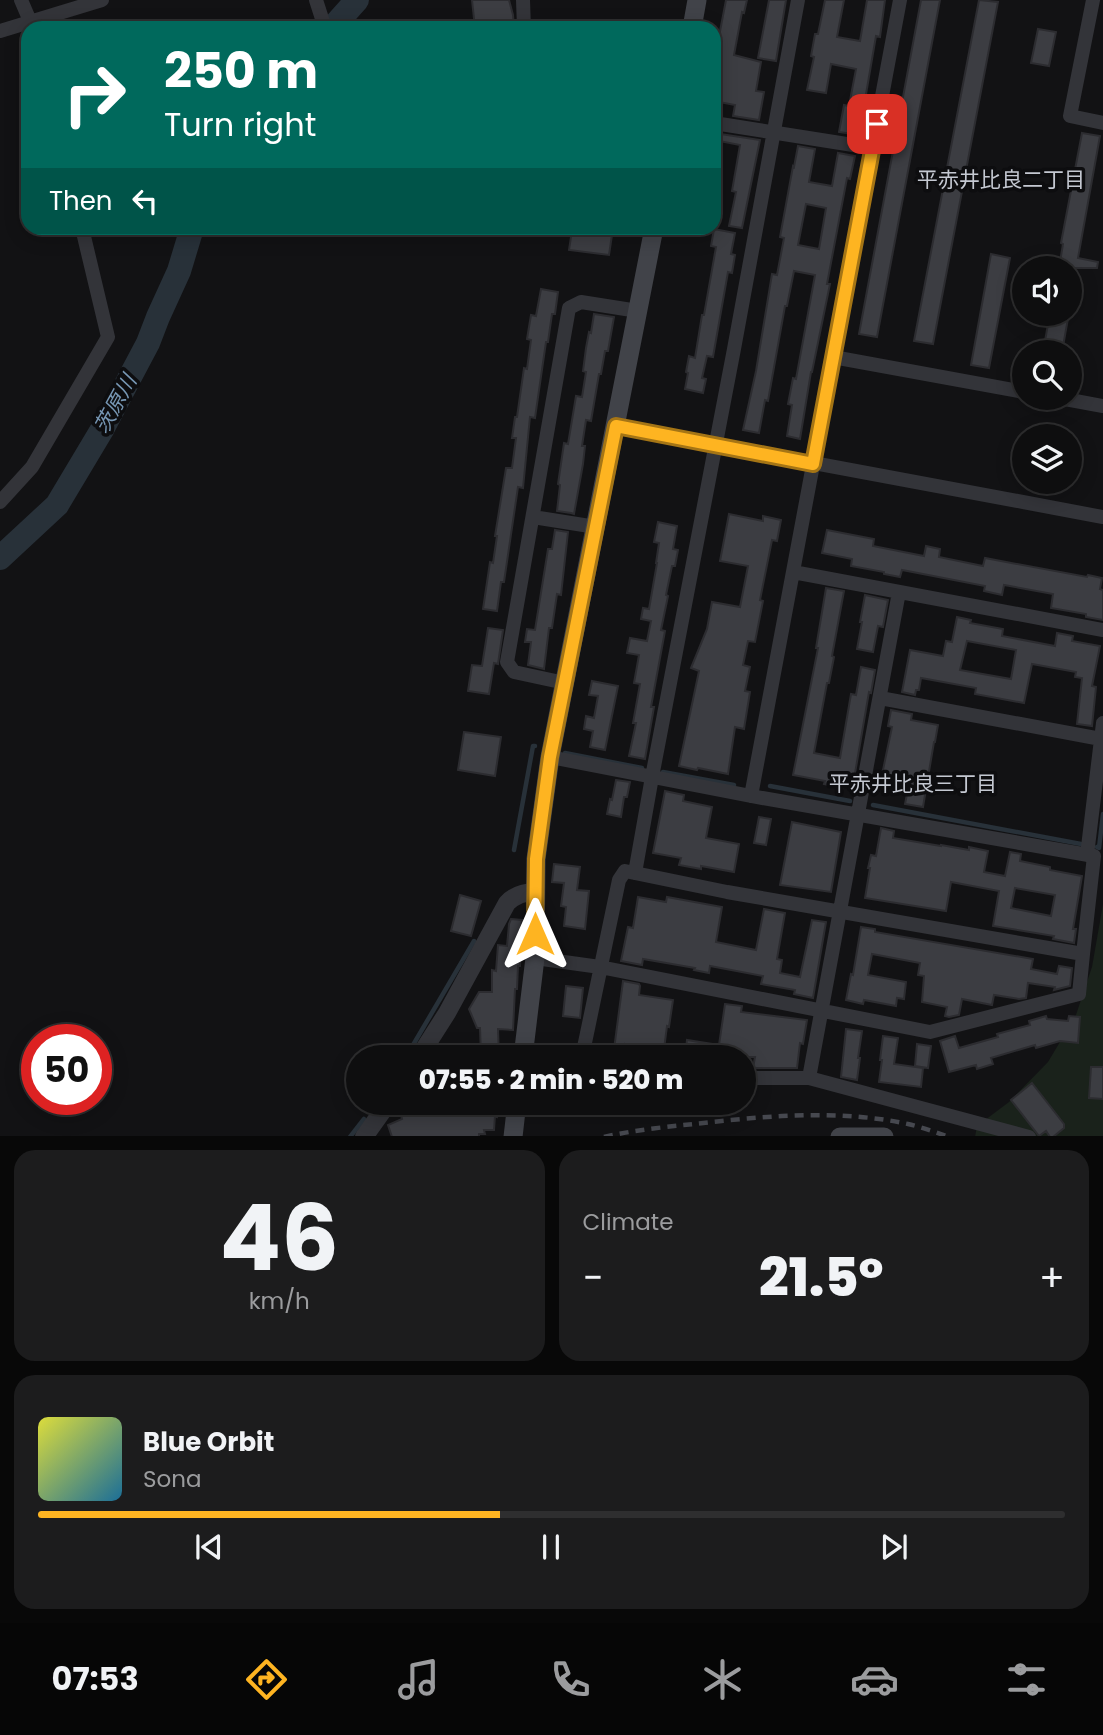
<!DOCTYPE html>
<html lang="en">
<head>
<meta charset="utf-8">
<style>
	:root { --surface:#0e0e0f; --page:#1c1c1d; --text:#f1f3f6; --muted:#9b9c9e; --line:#2e2e2f; --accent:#feb421 }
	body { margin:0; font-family:Poppins,"Noto Sans JP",sans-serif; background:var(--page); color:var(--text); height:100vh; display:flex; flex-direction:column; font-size:26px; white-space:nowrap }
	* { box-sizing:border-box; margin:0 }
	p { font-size:23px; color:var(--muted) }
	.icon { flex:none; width:38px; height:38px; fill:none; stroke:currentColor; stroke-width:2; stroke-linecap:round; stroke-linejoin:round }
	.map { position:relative; height:1136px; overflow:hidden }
	.panel { display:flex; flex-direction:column; gap:14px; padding:14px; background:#080808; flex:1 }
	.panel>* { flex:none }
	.hud { position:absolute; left:21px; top:21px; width:700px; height:214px; border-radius:21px; box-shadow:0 4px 18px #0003,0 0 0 2px var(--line); background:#00695c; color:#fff; overflow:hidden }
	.tools { position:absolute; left:1012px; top:256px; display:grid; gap:14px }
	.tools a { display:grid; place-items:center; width:70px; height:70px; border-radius:50%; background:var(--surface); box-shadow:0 4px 18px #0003,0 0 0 2px var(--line); font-size:35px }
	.speed { position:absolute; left:21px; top:1024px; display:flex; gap:14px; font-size:35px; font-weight:700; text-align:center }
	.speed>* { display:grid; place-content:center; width:91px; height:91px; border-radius:50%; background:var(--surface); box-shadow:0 4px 18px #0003,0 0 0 2px var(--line); line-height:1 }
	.speed .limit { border:10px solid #d22; background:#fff; color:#111 }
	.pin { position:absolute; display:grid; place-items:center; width:60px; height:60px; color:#fff; margin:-30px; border-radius:14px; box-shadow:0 4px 10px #0006 }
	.me { position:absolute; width:77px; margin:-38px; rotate:0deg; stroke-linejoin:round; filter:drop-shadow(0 0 5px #0008) }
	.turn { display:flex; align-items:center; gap:24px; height:147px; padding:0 28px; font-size:32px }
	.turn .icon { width:91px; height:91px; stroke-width:2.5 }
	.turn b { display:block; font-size:49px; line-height:60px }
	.then { display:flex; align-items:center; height:66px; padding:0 28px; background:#0003; gap:14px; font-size:26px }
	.big { font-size:52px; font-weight:800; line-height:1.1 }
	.panel .tile { flex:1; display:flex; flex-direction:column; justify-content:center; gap:10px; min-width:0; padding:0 24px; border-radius:21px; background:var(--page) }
	.panel .dial { align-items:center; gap:0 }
	.dial b { font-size:91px; line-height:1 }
	.song { display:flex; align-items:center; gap:21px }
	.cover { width:84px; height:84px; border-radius:10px; background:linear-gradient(135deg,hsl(60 70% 55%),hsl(200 70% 35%)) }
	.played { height:7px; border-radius:4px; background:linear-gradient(90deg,var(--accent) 45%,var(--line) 45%) }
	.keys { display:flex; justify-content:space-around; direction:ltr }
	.heat { display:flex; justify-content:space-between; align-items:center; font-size:38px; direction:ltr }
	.panel .tiles { flex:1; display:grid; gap:14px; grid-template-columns:1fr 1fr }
	.tile:last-child { grid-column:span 2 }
	.trip { position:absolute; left:346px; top:1045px; width:410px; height:70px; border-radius:35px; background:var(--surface); box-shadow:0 4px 18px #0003,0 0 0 2px var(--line); font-weight:800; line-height:70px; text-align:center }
	.tab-bar { display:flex; height:112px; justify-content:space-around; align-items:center; background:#060606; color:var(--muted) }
	.tab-bar .icon { width:49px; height:49px }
	.tab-bar .selected { color:var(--accent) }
	.tab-bar b { font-size:32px; color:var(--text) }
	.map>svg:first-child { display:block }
</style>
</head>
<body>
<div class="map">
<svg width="1103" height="1137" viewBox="0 0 1103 1137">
	<rect width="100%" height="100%" fill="#121214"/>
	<path fill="#1a221b" d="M1103 904V1136L975 1137 977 1126 1009 1102 1048 1062 1076 1015 1092 967Z"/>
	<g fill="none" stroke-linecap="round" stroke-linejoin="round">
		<path stroke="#283139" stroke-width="4.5" d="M565 753 642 768
			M663 772 734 785
			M770 786 850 801
			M873 805 1081 844
			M1097 847 1099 848 1103 814
			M514 850 533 746H535
			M406 1057 474 941
			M373 1106 376 1102
			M350 1137 364 1119"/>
		<path stroke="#283139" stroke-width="24" d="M332 28 357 0
			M0 558 57 505 103 428 148 343 158 317 179 271 192 228"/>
	</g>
	<path fill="#3c3d42" stroke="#2c2c30" stroke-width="2" fill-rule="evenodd" d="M472 0H509L513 15 514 28H475Z
		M726 0H747L744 13 742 12 734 55 761 62 756 91 764 92 759 120 733 116 735 105 714 101V51L716 52Z
		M769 0H786L776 61 758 58Z
		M825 0H844L837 37 860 41 867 0H885L880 37 876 36 859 135 839 132 844 105 849 106 856 69 831 64 826 93 807 90 814 57 811 56 815 34H818Z
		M921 0H940L877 337 859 334Z
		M979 0 998 2 933 344 914 341Z
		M1038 29 1056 32 1049 66 1031 63Z
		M714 133 760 140 742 228 729 226 736 192 732 191 740 145 714 140Z
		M1082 133 1100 136 1078 258 1098 262 1097 268H1059L1063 244 1061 243Z
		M798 146 815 149 809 182 832 186 838 153 855 156 850 179 847 178 827 284H830L812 372H811L800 439 787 436 792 405 788 404 793 378 796 379 815 275 794 271 787 306H785L768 401 765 400 759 433 743 430 756 371 772 274 777 275 784 238 780 237 793 166 794 167ZM806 204 826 208 819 249 798 245Z
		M714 229 735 233 731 254 735 255 732 273 728 272 713 357 707 356 702 378 706 379 703 393 685 389 688 373 686 372 689 356 695 358 702 315H704L716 247 711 246Z
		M572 230 612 235 609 255 569 250Z
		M991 254 1010 258 989 368 971 365Z
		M541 289 558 292 555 314H552L548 342H546L535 418 530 417 523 488 518 487 504 582H501L497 611 483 609 490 562 493 563 497 536H495L506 468H512L516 438H512L515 417H517L524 368 527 369 531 340 527 339 531 315 536 316Z
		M1050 313H1069L1062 352H1043Z
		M594 314 614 317 608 351H605L601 374H599L591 421 586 420 582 446H585L583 464 574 514 571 513 557 511 560 485 558 484 564 443 568 444 576 396 582 397 586 372 583 371 586 348 589 332 591 333Z
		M729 514 763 521V516L781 520 777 541 772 540 760 600 763 601 755 642 748 641 743 665 750 667 745 691 750 692 744 729 735 727 728 774 698 768 697 770 679 766 699 671 691 668 707 629 712 602 740 607 748 566 720 561Z
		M658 522 677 526 673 549 678 550 675 566H672L666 595 668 596 661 630 665 631 651 707H654L645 759 629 756 636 723H633L640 684 634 683 639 655 627 653 630 638 647 641 651 621 641 619 643 608 649 609 657 563H656L659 543 654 542Z
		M555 530 568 532 561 595 557 594 552 628H549L544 669 528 665 531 642H525L527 629 535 630 548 549H552Z
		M827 530 874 539 873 546 924 556 926 546 940 549 939 557 983 566 985 558 1087 577 1088 575 1102 578 1100 589 1103 590V620L1086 617V614L1051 608 1053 594 1004 585 1002 595 984 591 985 586 902 570 900 577 884 574V572L851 566 852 559 822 553Z
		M826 588 844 591 832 656 834 657 829 683H827L814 753 840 758 851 694 856 695 861 667 875 670 871 693 869 692 853 785 844 783 843 788 824 784 825 781 793 775 818 648H816Z
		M865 595 888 600 883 627 878 626 873 652 857 649 862 622H860Z
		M957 617 971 620 970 623 1003 629 1002 636 1055 646 1057 633 1073 636 1072 641 1100 646 1092 686 1096 687 1092 726 1077 724 1082 678 1075 677 1076 672 1032 664 1024 703 975 694 976 688 921 678 919 690H916L915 695 902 692 910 650 943 656 946 641 952 642ZM967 641 1016 650 1011 679 960 670Z
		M488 628 503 630 498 664 494 663 489 694 468 691 472 665 482 666Z
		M592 681 618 686 605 750 590 747 593 731 584 729 586 716 594 718 598 696 589 695Z
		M891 710 912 714 911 720 938 725 935 742H934L923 807 905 804 907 794 879 789 892 727 888 726Z
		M464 732 501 737 495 776 458 770Z
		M616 780 630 782 627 797H624L621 817 607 814 610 799 612 800Z
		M665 791 684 795 683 801 712 807 706 838 739 844 734 872 701 866V869L679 865 681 858 653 853Z
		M759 817 771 819 766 845 754 843Z
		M792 822 841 832 831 892 780 885Z
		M881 828 894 831 893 838 941 846V845L969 850V847L988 851 984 872 1005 876 1010 852 1021 854 1020 861 1050 867V870L1082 876 1073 929H1076L1074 943 1053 939 1054 936 993 926 999 891 951 882 946 911 865 898 870 868H868L871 855 876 856ZM1015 888 1055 895 1051 916 1011 908Z
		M554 864 580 867 577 890 589 891 585 929 564 926 566 907 561 906 564 883 552 882Z
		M460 895 481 901 471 936 451 931Z
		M638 897 666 902 667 897 722 907 716 942 756 950 764 909 785 913 777 959 782 960 780 973 800 977 812 920 826 922 813 998 794 994 795 990 761 984 763 976 710 966 709 973 694 970 695 968 643 959 642 965 621 961 628 927 633 928Z
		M511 919 522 920 520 966H518L517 989H515L513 1030 498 1029 499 1057H481L480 1028H477L469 1009 479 992H492V970L496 971 498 945 507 946 509 924Z
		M861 927 875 929V932L1033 959 1031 969 1057 974 1059 966 1072 968 1070 986 1054 990 1055 987 1028 983 1026 998 1019 999 994 995 992 1005 962 999 959 1015 949 1017 945 1016 947 1007 922 1002 924 976 918 975 920 963 872 954 868 975 906 982 904 999 897 998 896 1006 864 1000 863 1004 846 1000 851 974 853 975Z
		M623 981 639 984 640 986 639 995 673 1000 669 1027 667 1026 663 1057H647L648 1048 625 1044 623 1057H613Z
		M566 986 583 988 580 1018 563 1016Z
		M725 1004 742 1006 741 1012 807 1020 803 1044 800 1043 797 1068H753L755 1057H685L687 1040 719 1045Z
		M1046 1016 1047 1019 1068 1021 1069 1016 1080 1017 1078 1043 1060 1041 1036 1048 1035 1045 991 1058 993 1064 977 1069 976 1065 949 1072 940 1041 955 1036 959 1048 998 1037 997 1034 1030 1025 1029 1021Z
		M846 1029 862 1031 858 1058H860L857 1080 841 1077Z
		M883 1036 898 1038 894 1064 923 1068 921 1087 879 1082 882 1060H880Z
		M917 1044 931 1046 928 1068 915 1066Z
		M1091 1067H1103V1099L1089 1098Z
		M1032 1083 1064 1124V1128L1053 1137H1050L1046 1131 1039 1136 1011 1100Z
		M443 1102H498L497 1117 495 1116 494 1130H484L485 1134H479V1137H392L388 1125 402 1119 401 1115 417 1108 443 1109Z"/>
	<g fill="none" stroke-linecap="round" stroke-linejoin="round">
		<path stroke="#333439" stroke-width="14" d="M21 0 33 28
			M316 0 325 28
			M523 0 524 28
			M1093 0 1070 116 1103 123
			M0 31 102 0
			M714 123 872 148
			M833 357 1024 392
			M1054 397 1103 406
			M616 426 1103 517
			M0 502 32 467 108 337 82 228
			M533 517 596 527
			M793 572 1103 630
			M565 683 514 672 507 662 569 308 581 302 638 311
			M880 698 1101 739
			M550 757 751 796 1094 856 1083 954
			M751 796 900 0
			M1087 855 1103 723
			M635 873 652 777 734 349 798 0
			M535 958 600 967 930 1032 1079 994 1083 954 727 892 625 871 619 880 582 1057
			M744 1078H809L1029 1137
			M809 1078 899 592"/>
		<path stroke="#333439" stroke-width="18" d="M419 1057 447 1013 507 903C515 895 524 892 535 892
			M364 1137 389 1102"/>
		<path stroke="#414349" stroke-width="19" d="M692 28 697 0
			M523 1057 535 958 536 859 550 757 654 228
			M513 1137 517 1102
			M840 1137H884"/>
		<path stroke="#46484f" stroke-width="4.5" stroke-dasharray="9 7" stroke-linecap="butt" d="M604 1137C634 1130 665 1127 694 1124 764 1116 839 1109 908 1124 921 1127 935 1132 949 1137"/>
	</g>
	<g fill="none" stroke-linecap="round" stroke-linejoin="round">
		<defs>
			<path id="route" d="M535 934 536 859 550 757 616 426 813 464 877 124"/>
		</defs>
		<use href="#route" stroke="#a57515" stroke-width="18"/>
		<use href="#route" stroke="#feb421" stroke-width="12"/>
	</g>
	<g text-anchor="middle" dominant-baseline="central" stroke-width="7" stroke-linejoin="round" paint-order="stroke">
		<g font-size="21" fill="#c4c8d1" stroke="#0d0d0f">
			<text x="1001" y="179">平赤井比良二丁目</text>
			<text x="913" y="783">平赤井比良三丁目</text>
		</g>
		<g font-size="21" font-style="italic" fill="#7797b4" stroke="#0d0d0f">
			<text transform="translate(115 404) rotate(-61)">茨原川</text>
		</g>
	</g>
</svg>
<div class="tools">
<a><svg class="icon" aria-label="sound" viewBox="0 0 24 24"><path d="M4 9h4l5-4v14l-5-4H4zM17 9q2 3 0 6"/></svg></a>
<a><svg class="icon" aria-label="search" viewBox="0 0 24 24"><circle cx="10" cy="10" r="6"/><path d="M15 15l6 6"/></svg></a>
<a><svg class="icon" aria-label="layers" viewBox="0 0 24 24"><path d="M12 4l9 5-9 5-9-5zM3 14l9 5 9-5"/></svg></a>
</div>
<div class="speed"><div class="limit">50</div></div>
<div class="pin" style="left:877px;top:124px;background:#d93025"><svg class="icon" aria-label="arrive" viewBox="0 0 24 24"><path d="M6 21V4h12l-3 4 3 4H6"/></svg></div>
<svg class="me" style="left:535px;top:934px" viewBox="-20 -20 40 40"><path d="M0-17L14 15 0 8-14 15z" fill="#feb421" stroke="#fff" stroke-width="4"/></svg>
<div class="trip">07:55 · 2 min · 520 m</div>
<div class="hud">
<div class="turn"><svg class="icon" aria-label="right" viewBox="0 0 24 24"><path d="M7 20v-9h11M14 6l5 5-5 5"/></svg><div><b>250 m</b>Turn right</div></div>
<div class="then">Then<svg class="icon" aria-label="left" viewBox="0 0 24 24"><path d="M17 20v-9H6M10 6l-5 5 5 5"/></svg></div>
</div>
</div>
<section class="panel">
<div class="tiles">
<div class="tile dial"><b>46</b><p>km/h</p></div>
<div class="tile"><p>Climate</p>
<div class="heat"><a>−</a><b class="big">21.5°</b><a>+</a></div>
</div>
<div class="tile">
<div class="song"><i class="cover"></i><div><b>Blue Orbit</b><p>Sona</p></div></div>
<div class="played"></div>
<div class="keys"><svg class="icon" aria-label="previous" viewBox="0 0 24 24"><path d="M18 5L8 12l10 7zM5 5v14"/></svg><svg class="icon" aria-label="pause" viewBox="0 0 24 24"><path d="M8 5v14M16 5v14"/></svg><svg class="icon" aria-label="next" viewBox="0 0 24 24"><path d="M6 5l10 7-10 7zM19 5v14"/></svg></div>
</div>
</div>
</section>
<nav class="tab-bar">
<b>07:53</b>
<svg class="icon selected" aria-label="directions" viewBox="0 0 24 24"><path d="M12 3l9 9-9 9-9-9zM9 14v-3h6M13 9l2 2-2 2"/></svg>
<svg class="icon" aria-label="music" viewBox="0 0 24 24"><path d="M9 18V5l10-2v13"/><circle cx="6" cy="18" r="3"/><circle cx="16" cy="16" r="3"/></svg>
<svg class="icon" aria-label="phone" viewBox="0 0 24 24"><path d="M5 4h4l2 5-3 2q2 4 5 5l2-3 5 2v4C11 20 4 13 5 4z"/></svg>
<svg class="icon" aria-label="climate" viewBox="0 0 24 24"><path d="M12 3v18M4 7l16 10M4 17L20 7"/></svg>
<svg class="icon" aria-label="car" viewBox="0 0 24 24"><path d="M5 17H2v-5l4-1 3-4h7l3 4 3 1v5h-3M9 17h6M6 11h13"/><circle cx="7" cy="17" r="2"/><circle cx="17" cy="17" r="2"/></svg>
<svg class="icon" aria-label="filters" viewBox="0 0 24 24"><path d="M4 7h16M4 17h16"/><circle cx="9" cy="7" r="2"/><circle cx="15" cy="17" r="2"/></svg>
</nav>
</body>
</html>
